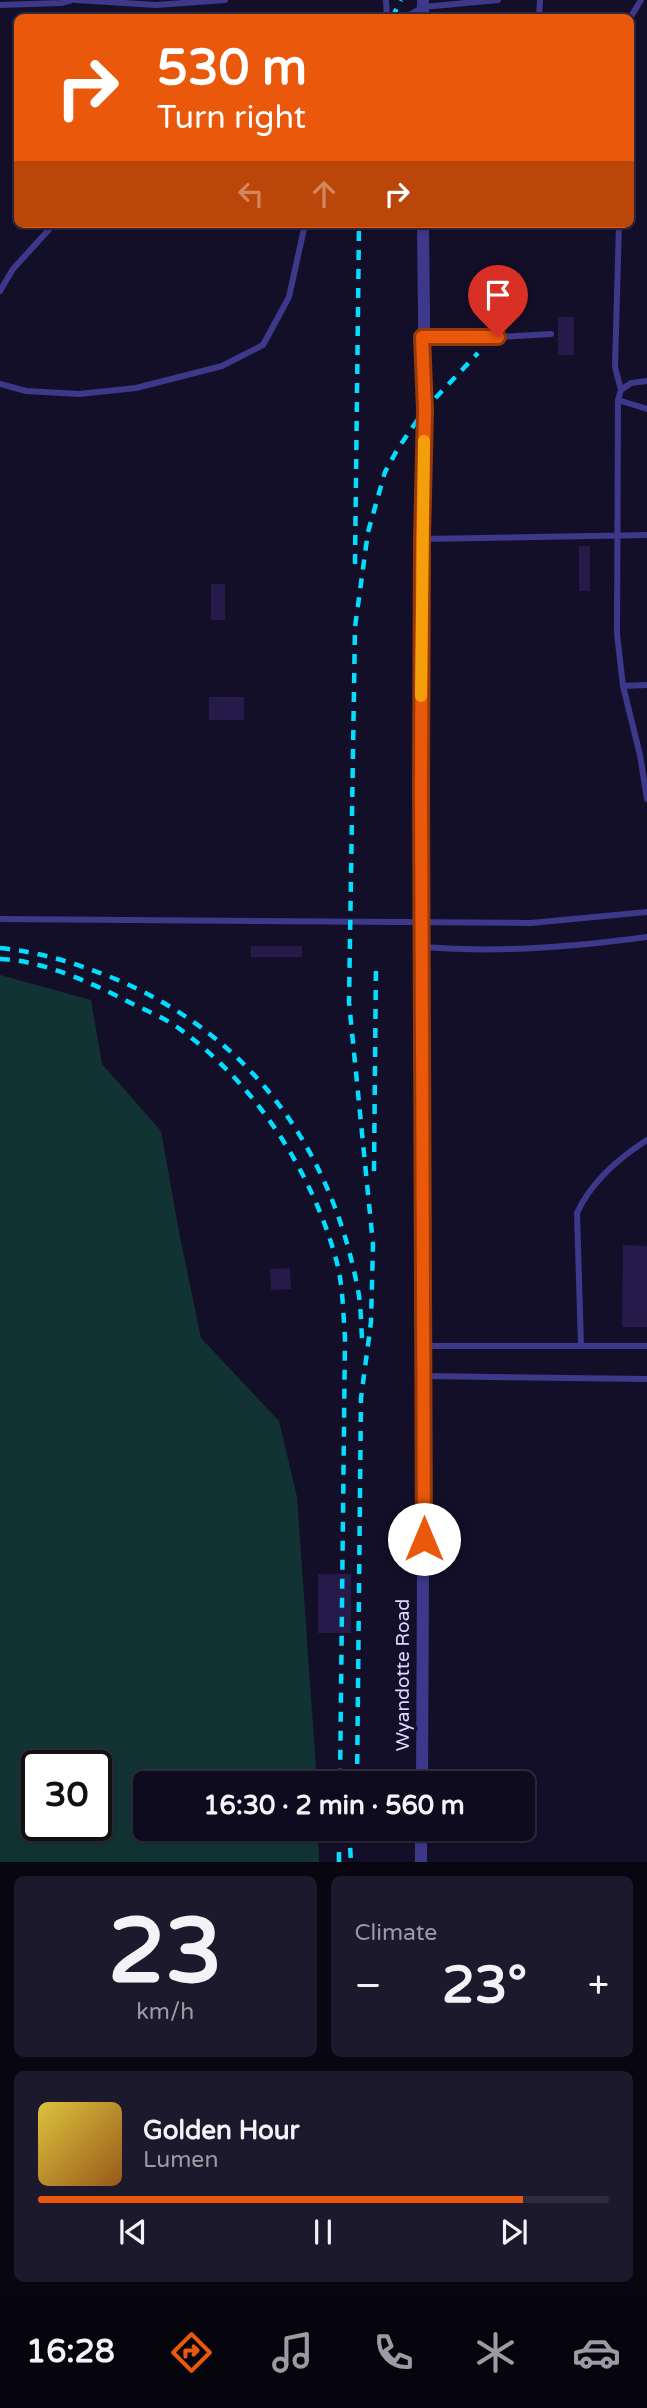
<!DOCTYPE html>
<html lang="en">
<head>
<meta charset="utf-8">
<style>
	:root { --surface:#0f0b1f; --page:#1d192c; --text:#f1f3f6; --muted:#9b9ba4; --line:#2f2b3d; --accent:#ea580c }
	body { margin:0; font-family:"Varela Round",sans-serif; background:var(--page); color:var(--text); height:100vh; display:flex; flex-direction:column; font-size:26px; white-space:nowrap }
	* { box-sizing:border-box; margin:0 }
	p { font-size:23px; color:var(--muted) }
	.icon { flex:none; width:38px; height:38px; fill:none; stroke:currentColor; stroke-width:2; stroke-linecap:round; stroke-linejoin:round }
	.map { position:relative; height:1862px; overflow:hidden }
	.side { display:flex; flex-direction:column; gap:14px; padding:14px; background:#080611; flex:1 }
	.side>* { flex:none }
	.top-card { position:absolute; left:14px; top:14px; width:620px; height:214px; border-radius:10px; box-shadow:0 2px 5px #0004,0 0 0 2px var(--line); background:#ea580c; color:#fff; overflow:hidden }
	.speed { position:absolute; left:21px; top:1750px; display:flex; gap:14px; font-size:35px; font-weight:700; text-align:center }
	.speed>* { display:grid; place-content:center; width:91px; height:91px; border-radius:50%; background:var(--surface); box-shadow:0 2px 5px #0004,0 0 0 2px var(--line); line-height:1 }
	.speed .limit { border:4px solid #111; border-radius:10px; background:#fff; color:#111 }
	.pin { position:absolute; display:grid; place-items:center; width:60px; height:60px; color:#fff; margin:-72px -30px; border-radius:50% 50% 50% 0; rotate:-45deg; box-shadow:0 0 7px #0007 }
	.pin .icon { rotate:45deg }
	.me { position:absolute; width:77px; margin:-38px; rotate:0deg; stroke-linejoin:round; filter:drop-shadow(0 0 5px #0008) }
	.turn { display:flex; align-items:center; gap:24px; height:147px; padding:0 28px; font-size:32px }
	.turn .icon { width:91px; height:91px; stroke-width:2.5 }
	.turn b { display:block; font-size:49px; line-height:60px }
	.lanes { display:flex; align-items:center; height:66px; padding:0 28px; background:#0003; justify-content:center; gap:35px; direction:ltr }
	.lanes .off { opacity:.35 }
	.big { font-size:52px; font-weight:700; line-height:1.1 }
	.side .widget { flex:1; display:flex; flex-direction:column; justify-content:center; gap:10px; min-width:0; padding:0 24px; border-radius:10px; background:var(--page) }
	.side .dial { align-items:center; gap:0 }
	.dial b { font-size:91px; line-height:1 }
	.song { display:flex; align-items:center; gap:21px }
	.cover { width:84px; height:84px; border-radius:10px; background:linear-gradient(135deg,hsl(50 70% 55%),hsl(30 70% 35%)) }
	.played { height:7px; border-radius:4px; background:linear-gradient(90deg,var(--accent) 85%,var(--line) 85%) }
	.keys { display:flex; justify-content:space-around; direction:ltr }
	.heat { display:flex; justify-content:space-between; align-items:center; font-size:38px; direction:ltr }
	.side .tiles { flex:1; display:grid; gap:14px; grid-template-columns:1fr 1fr }
	.widget:last-child { grid-column:span 2 }
	.trip { position:absolute; left:133px; top:1771px; width:402px; height:70px; border-radius:10px; background:var(--surface); box-shadow:0 2px 5px #0004,0 0 0 2px var(--line); font-weight:700; line-height:70px; text-align:center }
	.tab-bar { display:flex; height:112px; justify-content:space-around; align-items:center; background:#06040c; color:var(--muted) }
	.tab-bar .icon { width:49px; height:49px }
	.tab-bar .current { color:var(--accent) }
	.tab-bar b { font-size:32px; color:var(--text) }
	.map>svg:first-child { display:block }
</style>
</head>
<body>
<div class="map">
<svg width="647" height="1862" viewBox="0 0 647 1862">
	<rect width="100%" height="100%" fill="#140f29"/>
	<path fill="#123333" fill-rule="evenodd" d="M0 975 91 1000 102 1064 161 1131 179 1232 201 1338 279 1421 297 1497 317 1783H145V1829H318L319 1862H0ZM37 1766H96V1825H37Z"/>
	<path fill="#261a4b" d="M558 317H574V355H558Z
		M579 546H590V591H579Z
		M211 584H225V620H211Z
		M209 697H244V720H209Z
		M251 946H302V957H251Z
		M623 1245 647 1246V1327H622Z
		M290 1268 291 1289 271 1290 270 1269Z
		M318 1574H351V1633H318Z"/>
	<g fill="none" stroke-linecap="round" stroke-linejoin="round">
		<path stroke="#3e388a" stroke-width="6" d="M76 0 156 5 225 0
			M386 0 387 18
			M0 5 61 3 72 0
			M404 18 423 7 498 0
			M539 18 540 0
			M630 18 641 0
			M619 224 615 367 621 390
			M0 291 13 269 54 224
			M423 337H498L551 334
			M647 381 631 383 621 390 618 400 617 634 623 686 640 755 647 799
			M0 384 26 391 79 394 136 388 222 366 263 345 289 297 305 224
			M618 400 647 409
			M422 539 647 535
			M623 686 647 685
			M0 919 531 923 647 912
			M422 947C498 953 572 947 647 937
			M424 1346H647
			M581 1346 577 1213C591 1182 619 1158 647 1140
			M424 1376 647 1379"/>
		<path stroke="#3e388a" stroke-width="12" d="M423 18V0
			M422 1783 424 1376 421 846 422 539 425 409 423 224
			M421 1862V1829"/>
		<path stroke="#03deff" stroke-width="4.5" stroke-dasharray="10 9" stroke-linecap="butt" d="M392 18 401 0
			M355 564 359 224
			M0 948C40 952 75 963 113 978 249 1034 331 1147 358 1290 361 1306 361 1323 362 1338
			M0 959C40 960 90 982 125 1000 142 1009 161 1016 177 1027 254 1082 311 1169 336 1259 343 1284 343 1312 345 1338L340 1783
			M374 1171 376 963
			M357 1783 361 1398 371 1322 373 1244 349 1002 355 627 368 532 385 472 397 450 425 409 478 353
			M349 1829 351 1862
			M339 1862V1829"/>
	</g>
	<g fill="none" stroke-linecap="round" stroke-linejoin="round">
		<defs>
			<path id="route" d="M424 1539 421 790 422 539 425 410 422 337H498"/>
		</defs>
		<use href="#route" stroke="#983908" stroke-width="18"/>
		<use href="#route" stroke="#ea580c" stroke-width="12"/>
		<path stroke="#f59e0b" stroke-width="12" d="M421 696 424 441"/>
	</g>
	<g text-anchor="middle" dominant-baseline="central" stroke-width="7" stroke-linejoin="round" paint-order="stroke">
		<g font-size="19" fill="#ddd7ff" stroke="#140f29">
			<text transform="translate(403 1675) rotate(-90)">Wyandotte Road</text>
		</g>
	</g>
</svg>
<div class="speed"><div class="limit">30</div></div>
<div class="pin" style="left:498px;top:337px;background:#d93025"><svg class="icon" aria-label="arrive" viewBox="0 0 24 24"><path d="M6 21V4h12l-3 4 3 4H6"/></svg></div>
<svg class="me" style="left:424px;top:1539px" viewBox="-20 -20 40 40"><circle r="19" fill="#fff"/><path d="M0-13L10 11 0 6-10 11z" fill="#ea580c"/></svg>
<div class="trip">16:30 · 2 min · 560 m</div>
<div class="top-card">
<div class="turn"><svg class="icon" aria-label="right" viewBox="0 0 24 24"><path d="M7 20v-9h11M14 6l5 5-5 5"/></svg><div><b>530 m</b>Turn right</div></div>
<div class="lanes"><svg class="icon off" aria-label="left" viewBox="0 0 24 24"><path d="M17 20v-9H6M10 6l-5 5 5 5"/></svg><svg class="icon off" aria-label="ahead" viewBox="0 0 24 24"><path d="M12 20V5M6 11l6-6 6 6"/></svg><svg class="icon" aria-label="right" viewBox="0 0 24 24"><path d="M7 20v-9h11M14 6l5 5-5 5"/></svg></div>
</div>
</div>
<section class="side">
<div class="tiles">
<div class="widget dial"><b>23</b><p>km/h</p></div>
<div class="widget"><p>Climate</p>
<div class="heat"><a>−</a><b class="big">23°</b><a>+</a></div>
</div>
<div class="widget">
<div class="song"><i class="cover"></i><div><b>Golden Hour</b><p>Lumen</p></div></div>
<div class="played"></div>
<div class="keys"><svg class="icon" aria-label="previous" viewBox="0 0 24 24"><path d="M18 5L8 12l10 7zM5 5v14"/></svg><svg class="icon" aria-label="pause" viewBox="0 0 24 24"><path d="M8 5v14M16 5v14"/></svg><svg class="icon" aria-label="next" viewBox="0 0 24 24"><path d="M6 5l10 7-10 7zM19 5v14"/></svg></div>
</div>
</div>
</section>
<nav class="tab-bar">
<b>16:28</b>
<svg class="icon current" aria-label="directions" viewBox="0 0 24 24"><path d="M12 3l9 9-9 9-9-9zM9 14v-3h6M13 9l2 2-2 2"/></svg>
<svg class="icon" aria-label="music" viewBox="0 0 24 24"><path d="M9 18V5l10-2v13"/><circle cx="6" cy="18" r="3"/><circle cx="16" cy="16" r="3"/></svg>
<svg class="icon" aria-label="phone" viewBox="0 0 24 24"><path d="M5 4h4l2 5-3 2q2 4 5 5l2-3 5 2v4C11 20 4 13 5 4z"/></svg>
<svg class="icon" aria-label="climate" viewBox="0 0 24 24"><path d="M12 3v18M4 7l16 10M4 17L20 7"/></svg>
<svg class="icon" aria-label="car" viewBox="0 0 24 24"><path d="M5 17H2v-5l4-1 3-4h7l3 4 3 1v5h-3M9 17h6M6 11h13"/><circle cx="7" cy="17" r="2"/><circle cx="17" cy="17" r="2"/></svg>
</nav>
</body>
</html>
